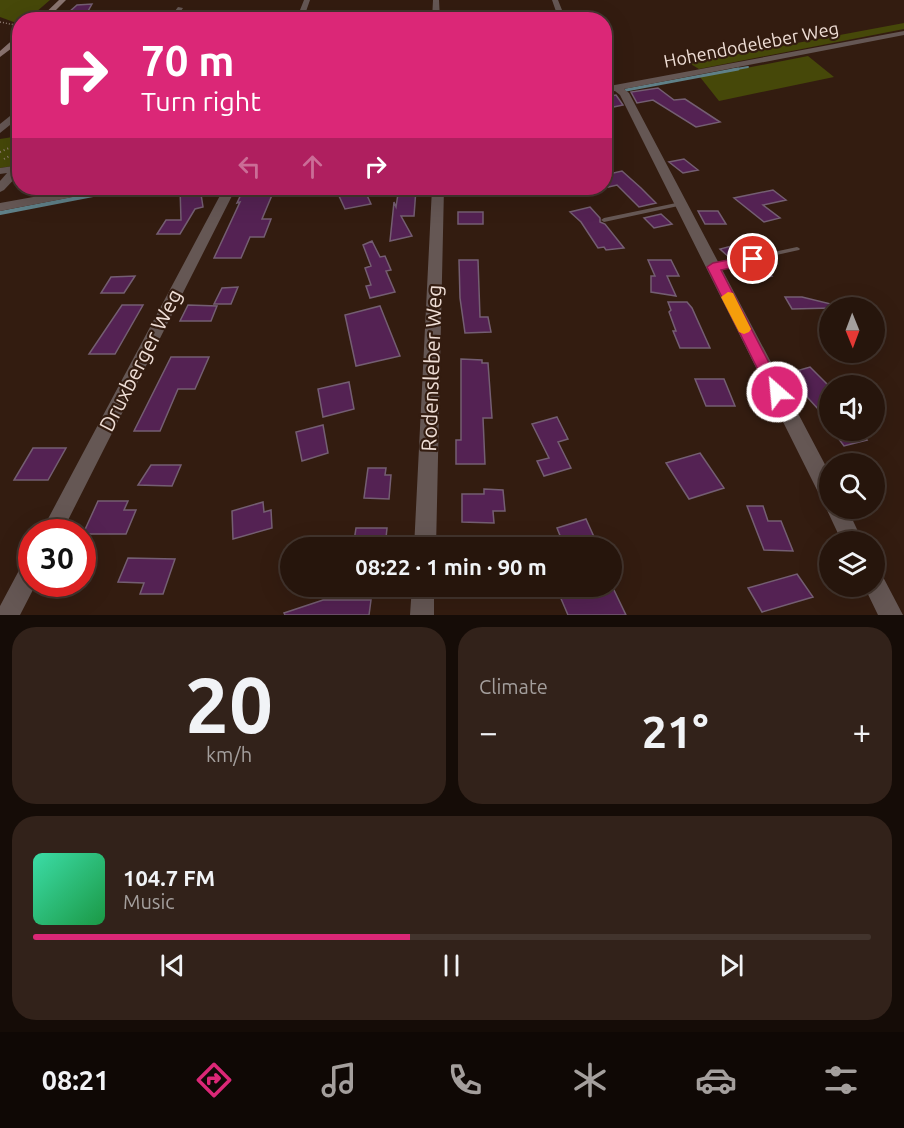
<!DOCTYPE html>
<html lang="en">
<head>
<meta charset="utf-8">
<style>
	:root { --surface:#26150c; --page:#32221a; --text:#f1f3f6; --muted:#a49f9d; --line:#42342d; --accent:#db2777 }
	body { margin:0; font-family:Ubuntu,sans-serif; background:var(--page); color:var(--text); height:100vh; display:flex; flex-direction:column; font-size:22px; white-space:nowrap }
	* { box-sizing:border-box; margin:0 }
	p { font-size:20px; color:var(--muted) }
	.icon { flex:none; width:33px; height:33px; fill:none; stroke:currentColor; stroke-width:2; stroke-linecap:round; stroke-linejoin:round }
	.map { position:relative; height:615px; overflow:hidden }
	.side { display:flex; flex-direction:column; gap:12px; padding:12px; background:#150c07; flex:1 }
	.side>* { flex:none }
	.top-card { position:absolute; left:12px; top:12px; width:600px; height:183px; border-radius:24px; box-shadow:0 6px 24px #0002,0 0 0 2px var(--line); background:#db2777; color:#fff; overflow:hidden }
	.needle { width:39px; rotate:179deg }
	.buttons { position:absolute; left:819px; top:297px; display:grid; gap:12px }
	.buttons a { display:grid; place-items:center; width:66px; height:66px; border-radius:50%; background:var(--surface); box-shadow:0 6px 24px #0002,0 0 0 2px var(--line); font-size:30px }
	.speed { position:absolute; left:18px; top:519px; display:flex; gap:12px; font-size:30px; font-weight:700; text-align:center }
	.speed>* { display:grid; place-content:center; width:78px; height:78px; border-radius:50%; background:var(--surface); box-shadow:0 6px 24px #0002,0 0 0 2px var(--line); line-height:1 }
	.speed .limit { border:9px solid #d22; background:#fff; color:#111 }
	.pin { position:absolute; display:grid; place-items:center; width:51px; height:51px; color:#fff; margin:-26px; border:3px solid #fff; border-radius:50%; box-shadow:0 2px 6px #0007 }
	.me { position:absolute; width:66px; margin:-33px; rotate:333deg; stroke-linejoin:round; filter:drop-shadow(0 0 4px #0008) }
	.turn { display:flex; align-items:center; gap:21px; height:126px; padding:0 30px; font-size:27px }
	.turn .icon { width:78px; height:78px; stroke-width:2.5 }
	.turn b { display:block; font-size:42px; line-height:51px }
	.lanes { display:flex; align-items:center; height:57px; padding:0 30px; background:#0003; justify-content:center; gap:30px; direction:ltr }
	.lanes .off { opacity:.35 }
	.big { font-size:45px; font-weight:700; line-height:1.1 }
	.side .card { flex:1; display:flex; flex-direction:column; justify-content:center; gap:9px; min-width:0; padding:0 21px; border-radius:24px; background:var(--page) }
	.side .dial { align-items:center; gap:0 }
	.dial b { font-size:78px; line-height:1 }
	.song { display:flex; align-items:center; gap:18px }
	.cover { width:72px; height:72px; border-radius:9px; background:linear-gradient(135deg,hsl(160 70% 55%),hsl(140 70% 35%)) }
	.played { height:6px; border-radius:3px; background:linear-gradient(90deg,var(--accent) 45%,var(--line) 45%) }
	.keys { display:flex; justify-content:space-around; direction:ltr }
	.heat { display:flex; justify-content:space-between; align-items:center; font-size:33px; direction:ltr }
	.side .tiles { flex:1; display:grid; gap:12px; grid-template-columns:1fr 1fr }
	.card:last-child { grid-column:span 2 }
	.trip { position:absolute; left:280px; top:537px; width:342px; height:60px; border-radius:30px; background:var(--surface); box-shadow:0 6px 24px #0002,0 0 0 2px var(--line); font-weight:700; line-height:60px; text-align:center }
	.tabs { display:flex; height:96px; justify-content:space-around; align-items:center; background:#0f0805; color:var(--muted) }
	.tabs .icon { width:42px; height:42px }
	.tabs .on { color:var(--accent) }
	.tabs b { font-size:27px; color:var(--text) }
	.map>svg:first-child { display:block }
</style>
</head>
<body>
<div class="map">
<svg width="904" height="615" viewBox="0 0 904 615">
	<rect width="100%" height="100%" fill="#331c10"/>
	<path fill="#464809" d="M0 0H50L28 19 20 20 19 24 0 17Z
		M904 23V29L699 69 689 63Z
		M808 56 834 77 719 101 700 77Z
		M19 136V165L0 168V139Z"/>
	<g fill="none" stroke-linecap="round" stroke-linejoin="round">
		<path stroke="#5f8088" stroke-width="2" d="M731 70 748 67"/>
		<path stroke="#5f8088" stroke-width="3" d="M626 90 738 69
			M604 94 612 93"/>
		<path stroke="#5f8088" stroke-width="4" d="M0 213 129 188"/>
	</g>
	<path fill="#542253" stroke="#745e72" stroke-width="1.5" d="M92 4 83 20H60L77 5Z
		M658 88 674 100 685 99 720 122 696 127 653 100 637 103 631 92Z
		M616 95 623 105 604 109V97Z
		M684 159 698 170 683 173 669 162Z
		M622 171 641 188 656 203 639 207 617 185 604 188V175Z
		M180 188H200L203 207 195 209 180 234H157L166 220H181Z
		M244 188H275L262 219H271L264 237H250L241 258H214L240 202 237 203Z
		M403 189H416L414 216H401L412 236 390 241 394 202 396 207 398 194H402Z
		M773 190 786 200 763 205 780 218 764 222 734 198Z
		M365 191 371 204 345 209 339 196Z
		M590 207 600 218V222L605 224 624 248 606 250 604 247 598 248 581 222 570 212Z
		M698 211H718L726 224H705Z
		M458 212H483V224H458Z
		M661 214 672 224 654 228 644 218Z
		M372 241 380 257 385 256 391 270 386 271 395 292 370 298 366 286 371 285 365 268 371 266 363 245Z
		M739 244 751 255 731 259 720 249Z
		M459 260H478L480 317H488L491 332 465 333 460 298Z
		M648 260H671L679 276H667L676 296 651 292V276H655Z
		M758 261 772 276 751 282 739 271 742 270 738 266Z
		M135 276 124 293H101L111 277Z
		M238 287 231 304H214L222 288Z
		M785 297H802L831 304V308L792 309Z
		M668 302H687L692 308 710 348H680L673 331H676L669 312 671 310Z
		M122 305H143L115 354H89Z
		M188 305 217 306 211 321H180Z
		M380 306 400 356 356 366 345 315Z
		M171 357H209L195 389H178L160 431H134Z
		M461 359 482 360V363H488L492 418H483L485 464H456V440H461Z
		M810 367 830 387V422L786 374Z
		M695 379H724L735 406H706Z
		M349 382 354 409 323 417 318 389Z
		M557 417 568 439 558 442 571 468 544 476 537 461 549 458 532 424Z
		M323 425 328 453 302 461 296 432Z
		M832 430H859L867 440 844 446Z
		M33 448H66L48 480H14Z
		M700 453 724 488 689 499 666 463Z
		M151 465H181L172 486 138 485Z
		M368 468H386L385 475H391L389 499 364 498Z
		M484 489 503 490 505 511H493L494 523 462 522V494H484Z
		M98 501H128L124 510H136L126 534H83Z
		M263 502 264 512 271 510 272 528 233 539 232 511Z
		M747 506H763L768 521H781L793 551 764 550Z
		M586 519 599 548H565L557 528Z
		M356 528H387L385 548H353Z
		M128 558 175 559 163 594H140L144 583 118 582Z
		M797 574 813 597 762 612 748 588Z
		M580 586H612L626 615H568L559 594Z
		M323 600H371L369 615H285L284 613Z"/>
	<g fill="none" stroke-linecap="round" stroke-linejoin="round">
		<path stroke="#927e74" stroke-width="1.5" stroke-dasharray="1 2" stroke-linecap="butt" d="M0 22 20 26"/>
		<path stroke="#927e74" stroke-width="2" stroke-dasharray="1 3" stroke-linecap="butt" d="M11 135 20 134
			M0 152 20 143
			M4 159 18 151"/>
		<path fill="#655754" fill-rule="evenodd" d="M302 11 303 13 251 14 249 13 251 12Z
			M681 202 683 203V205L604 222 601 220 604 218Z
			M797 247 799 248 800 249 799 250 713 269 710 267 713 265Z"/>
		<path fill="#655754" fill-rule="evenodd" d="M304 0H310L303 20H296Z
			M433 0H439L440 20H432Z
			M552 0H558L566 20H559Z
			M178 7 183 8 175 20H168Z
			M904 31V35L624 89 629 93 830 474V508H847L863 542H842L826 508 828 504 823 502 620 95 615 91 604 93V87Z
			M20 108V117L0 133V124Z
			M20 165V173L4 190 0 192V181L7 173 0 174V168Z
			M83 188H105L99 192 0 211V203Z
			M224 188H236L62 532H41Z
			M432 188H444L436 548H414Z
			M32 558V584H36L20 615H0V606L24 561Z
			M874 572 882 575 903 615H878L864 586H874Z
			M412 586H434V615H410Z"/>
		<path fill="#8a7470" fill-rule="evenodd" d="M59 0H66L46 20H38Z
			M17 36H20V42L0 57V51Z"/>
	</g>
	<path fill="#db2777" stroke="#8e194d" stroke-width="1.5" d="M753 255 759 259 758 262 721 270 784 392 782 396 777 398 771 396 707 267 713 263Z"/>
	<path fill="#f59e0b" d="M728 292 733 293 751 329 749 332 744 334 739 332 721 297Z"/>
	<g text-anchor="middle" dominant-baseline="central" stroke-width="4.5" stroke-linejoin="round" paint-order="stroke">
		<g font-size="18" fill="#efded6" stroke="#331c10">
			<text transform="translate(751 44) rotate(-11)">Hohendodeleber Weg</text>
		</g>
		<g font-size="21" fill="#efded6" stroke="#331c10">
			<text transform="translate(140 360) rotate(-63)">Druxberger Weg</text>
			<text transform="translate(431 368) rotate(-88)">Rodensleber Weg</text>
		</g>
	</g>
</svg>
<div class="buttons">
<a><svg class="needle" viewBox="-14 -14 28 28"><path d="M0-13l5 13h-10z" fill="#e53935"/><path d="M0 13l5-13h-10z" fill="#a49f9d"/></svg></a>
<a><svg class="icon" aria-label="sound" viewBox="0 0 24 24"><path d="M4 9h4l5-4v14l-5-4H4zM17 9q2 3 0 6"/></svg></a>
<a><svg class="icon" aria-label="search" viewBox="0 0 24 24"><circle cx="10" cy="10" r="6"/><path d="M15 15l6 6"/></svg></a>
<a><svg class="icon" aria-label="layers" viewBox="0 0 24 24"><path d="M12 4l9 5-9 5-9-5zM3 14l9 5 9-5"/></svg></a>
</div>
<div class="speed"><div class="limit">30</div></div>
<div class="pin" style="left:753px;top:259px;background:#d93025"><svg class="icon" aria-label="arrive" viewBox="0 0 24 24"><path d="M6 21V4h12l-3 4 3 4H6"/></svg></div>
<svg class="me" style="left:777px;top:392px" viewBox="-20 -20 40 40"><circle r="17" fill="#db2777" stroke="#fff" stroke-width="3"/><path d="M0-11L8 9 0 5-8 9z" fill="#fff"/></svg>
<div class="trip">08:22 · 1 min · 90 m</div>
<div class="top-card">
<div class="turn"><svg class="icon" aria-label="right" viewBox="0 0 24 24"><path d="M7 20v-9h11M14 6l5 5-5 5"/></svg><div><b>70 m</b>Turn right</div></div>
<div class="lanes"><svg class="icon off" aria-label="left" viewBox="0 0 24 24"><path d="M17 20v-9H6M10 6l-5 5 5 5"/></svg><svg class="icon off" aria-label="ahead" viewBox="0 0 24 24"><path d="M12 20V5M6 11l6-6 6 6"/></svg><svg class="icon" aria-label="right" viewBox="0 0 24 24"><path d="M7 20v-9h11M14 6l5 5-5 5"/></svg></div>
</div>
</div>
<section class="side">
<div class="tiles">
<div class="card dial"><b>20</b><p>km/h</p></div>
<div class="card"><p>Climate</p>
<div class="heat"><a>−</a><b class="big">21°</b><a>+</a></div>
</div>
<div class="card">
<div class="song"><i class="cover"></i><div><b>104.7 FM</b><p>Music</p></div></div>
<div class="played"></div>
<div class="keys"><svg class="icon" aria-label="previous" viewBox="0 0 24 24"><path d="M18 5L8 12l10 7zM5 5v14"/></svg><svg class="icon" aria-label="pause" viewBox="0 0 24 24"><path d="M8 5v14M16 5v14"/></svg><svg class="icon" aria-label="next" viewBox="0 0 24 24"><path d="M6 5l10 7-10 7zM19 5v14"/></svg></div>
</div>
</div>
</section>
<nav class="tabs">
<b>08:21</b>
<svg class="icon on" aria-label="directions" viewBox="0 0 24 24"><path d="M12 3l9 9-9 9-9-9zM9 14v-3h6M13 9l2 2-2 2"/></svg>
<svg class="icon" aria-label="music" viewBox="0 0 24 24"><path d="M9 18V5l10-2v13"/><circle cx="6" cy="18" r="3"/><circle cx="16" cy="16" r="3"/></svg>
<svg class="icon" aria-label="phone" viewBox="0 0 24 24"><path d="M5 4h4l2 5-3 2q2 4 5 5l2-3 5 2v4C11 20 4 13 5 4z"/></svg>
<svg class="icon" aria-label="climate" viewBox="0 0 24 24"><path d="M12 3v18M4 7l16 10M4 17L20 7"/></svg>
<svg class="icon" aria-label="car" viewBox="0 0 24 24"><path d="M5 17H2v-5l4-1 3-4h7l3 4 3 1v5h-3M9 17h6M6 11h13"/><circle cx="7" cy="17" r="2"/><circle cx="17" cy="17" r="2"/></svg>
<svg class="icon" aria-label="filters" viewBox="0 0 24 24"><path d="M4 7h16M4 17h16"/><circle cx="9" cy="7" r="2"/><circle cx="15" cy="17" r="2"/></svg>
</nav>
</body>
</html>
